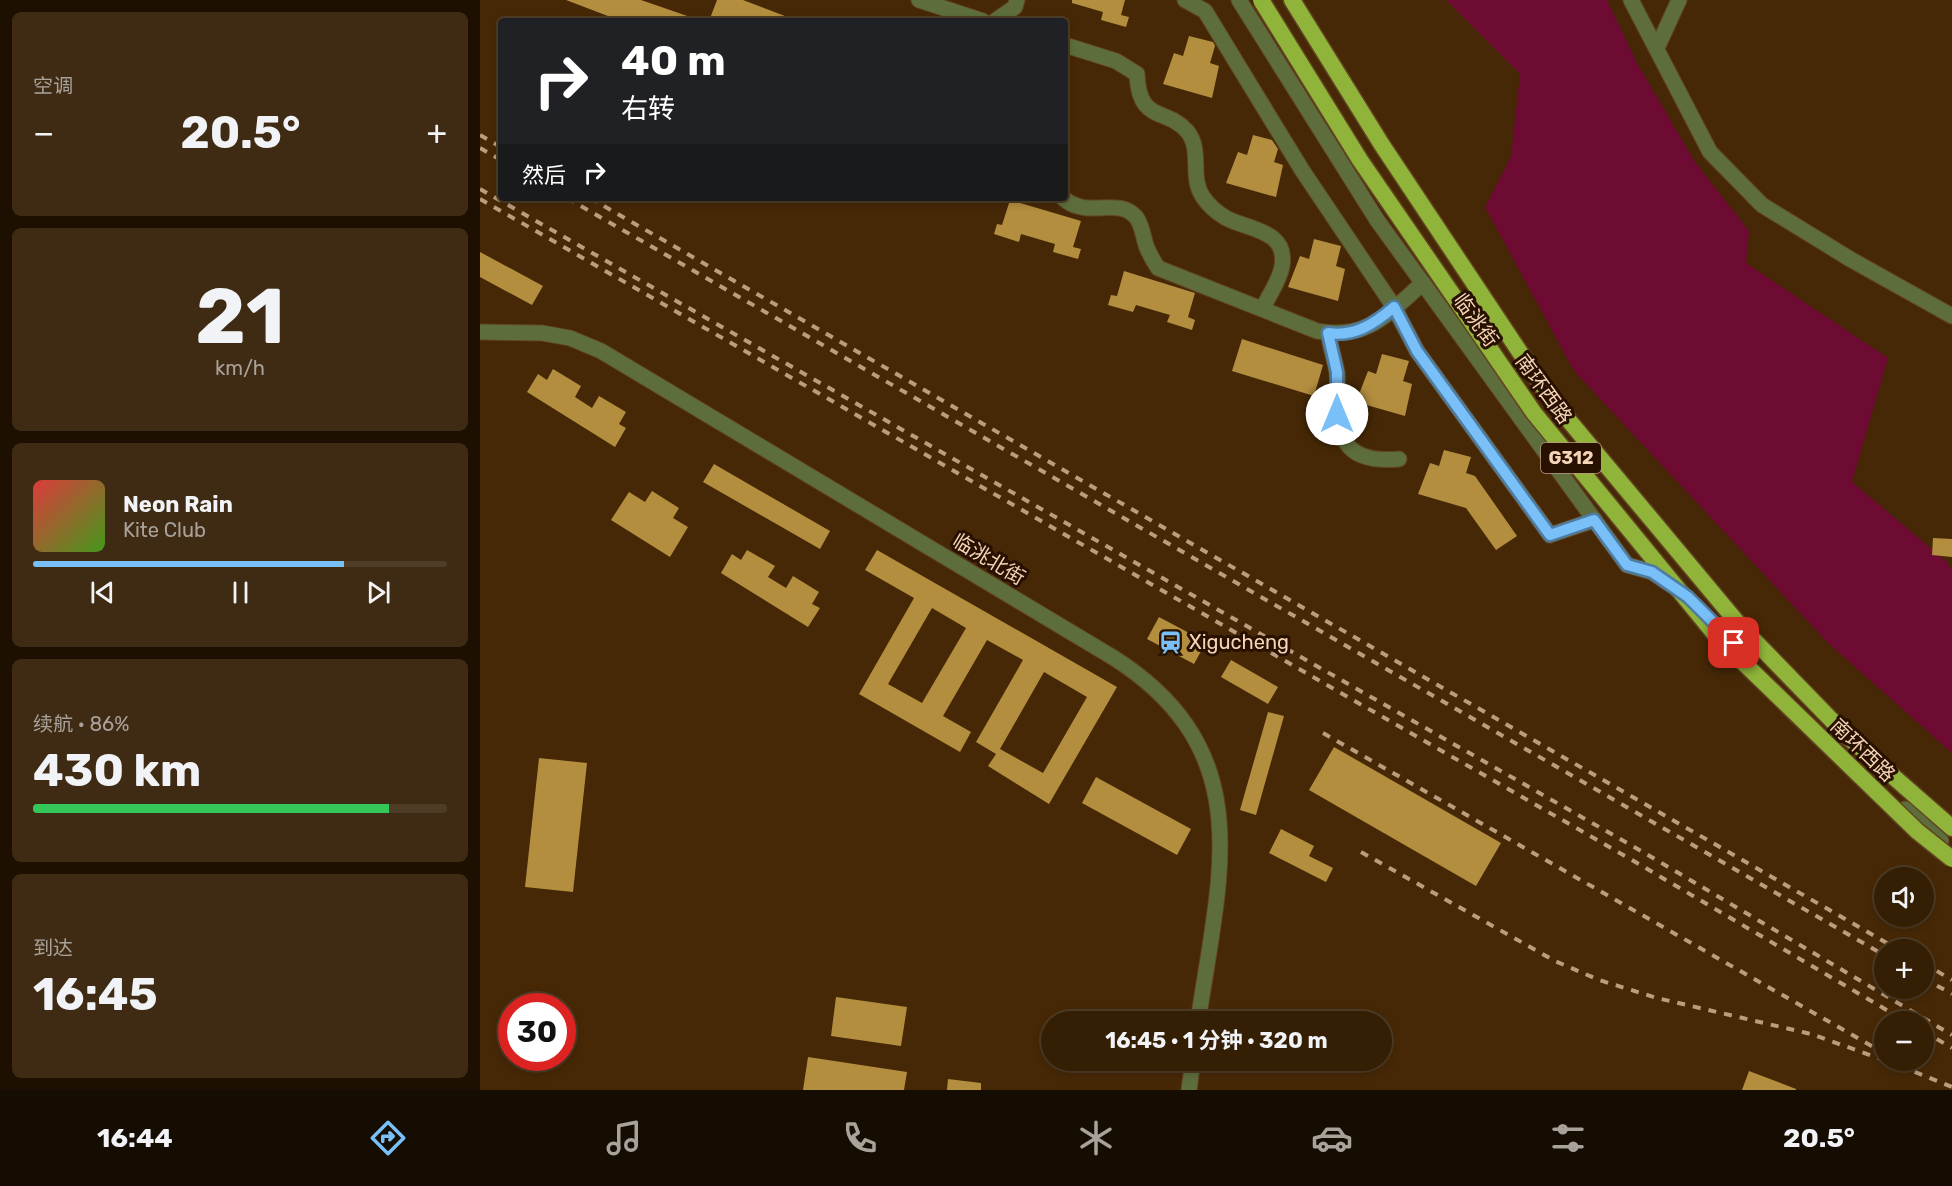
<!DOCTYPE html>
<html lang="zh">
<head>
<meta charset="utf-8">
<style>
	:root { --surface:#341e04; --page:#3f2b13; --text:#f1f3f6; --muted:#a9a29a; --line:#4e3c26; --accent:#79bff8 }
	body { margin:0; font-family:Rubik,"Noto Sans SC",sans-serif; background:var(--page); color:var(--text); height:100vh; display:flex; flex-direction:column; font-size:22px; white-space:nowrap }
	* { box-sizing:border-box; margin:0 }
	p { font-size:20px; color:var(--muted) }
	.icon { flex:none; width:33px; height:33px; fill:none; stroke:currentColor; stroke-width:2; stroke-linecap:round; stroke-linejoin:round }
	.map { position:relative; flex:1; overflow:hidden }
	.drawer { display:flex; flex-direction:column; gap:12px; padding:12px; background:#1d1002; width:480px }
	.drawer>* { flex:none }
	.banner { position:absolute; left:18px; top:18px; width:570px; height:183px; border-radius:6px; box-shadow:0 3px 9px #0003,0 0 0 2px var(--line); background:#202124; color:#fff; overflow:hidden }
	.controls { position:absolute; left:1394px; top:867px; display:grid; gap:12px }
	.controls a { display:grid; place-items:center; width:60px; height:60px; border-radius:50%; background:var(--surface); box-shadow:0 3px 9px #0003,0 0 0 2px var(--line); font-size:30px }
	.speed { position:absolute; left:18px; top:993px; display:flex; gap:12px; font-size:30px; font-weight:700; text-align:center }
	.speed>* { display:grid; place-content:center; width:78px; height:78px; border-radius:50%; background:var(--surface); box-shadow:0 3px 9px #0003,0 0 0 2px var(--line); line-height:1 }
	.speed .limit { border:9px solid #d22; background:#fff; color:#111 }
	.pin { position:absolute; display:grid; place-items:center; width:51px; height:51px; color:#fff; margin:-26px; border-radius:12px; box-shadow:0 3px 9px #0006 }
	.me { position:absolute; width:66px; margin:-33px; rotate:0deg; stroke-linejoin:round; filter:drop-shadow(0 0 4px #0008) }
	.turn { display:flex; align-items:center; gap:21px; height:126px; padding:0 24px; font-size:27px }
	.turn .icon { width:78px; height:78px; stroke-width:2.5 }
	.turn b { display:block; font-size:42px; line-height:51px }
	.then { display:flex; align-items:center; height:57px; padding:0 24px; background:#0003; gap:12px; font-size:22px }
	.big { font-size:45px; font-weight:700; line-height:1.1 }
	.drawer .widget { flex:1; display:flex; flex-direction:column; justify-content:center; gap:9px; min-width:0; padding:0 21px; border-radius:9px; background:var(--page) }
	.drawer .dial { align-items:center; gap:0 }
	.dial b { font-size:78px; line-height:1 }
	.song { display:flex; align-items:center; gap:18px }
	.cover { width:72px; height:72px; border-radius:9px; background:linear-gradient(135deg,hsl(0 70% 55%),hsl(100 70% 35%)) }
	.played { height:6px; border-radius:3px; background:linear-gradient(90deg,var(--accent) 75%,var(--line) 75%) }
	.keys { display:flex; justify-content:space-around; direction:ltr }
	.heat { display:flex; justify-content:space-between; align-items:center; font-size:33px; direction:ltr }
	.charge { height:9px; border-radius:4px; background:linear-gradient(90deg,#34c759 86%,var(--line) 0) }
	.trip { position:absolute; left:561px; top:1011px; width:351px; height:60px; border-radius:30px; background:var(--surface); box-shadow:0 3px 9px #0003,0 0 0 2px var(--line); font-weight:700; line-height:60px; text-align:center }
	.tab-bar { display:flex; height:96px; justify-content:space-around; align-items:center; background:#150c02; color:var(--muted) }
	.tab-bar .icon { width:42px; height:42px }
	.tab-bar .selected { color:var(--accent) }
	.tab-bar b { font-size:27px; color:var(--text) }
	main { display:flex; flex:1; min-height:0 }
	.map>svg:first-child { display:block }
</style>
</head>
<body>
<main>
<section class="drawer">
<div class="widget"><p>空调</p>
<div class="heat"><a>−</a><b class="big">20.5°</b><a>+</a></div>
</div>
<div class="widget dial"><b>21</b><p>km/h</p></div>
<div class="widget">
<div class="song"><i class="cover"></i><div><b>Neon Rain</b><p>Kite Club</p></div></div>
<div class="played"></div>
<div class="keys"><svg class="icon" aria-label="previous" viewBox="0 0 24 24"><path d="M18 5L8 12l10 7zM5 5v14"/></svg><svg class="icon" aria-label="pause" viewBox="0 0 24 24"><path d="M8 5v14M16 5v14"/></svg><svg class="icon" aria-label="next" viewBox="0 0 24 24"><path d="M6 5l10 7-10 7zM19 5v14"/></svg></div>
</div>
<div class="widget"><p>续航 · 86%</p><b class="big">430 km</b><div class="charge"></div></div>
<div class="widget"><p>到达</p><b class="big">16:45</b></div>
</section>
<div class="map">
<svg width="1472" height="1090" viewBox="0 0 1472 1090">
	<rect width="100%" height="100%" fill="#462806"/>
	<path fill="#6e0b33" d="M966 0H1127L1158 65 1215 162 1269 231 1266 263 1408 358 1372 482 1466 561 1472 571V753L1348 643 1094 371 1005 207 1031 157 1040 74Z"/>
	<path fill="#b38e3f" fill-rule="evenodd" d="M86 0H161L216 19 141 21Z
		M237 0H263L318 21H229Z
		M592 0H645L641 15 649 17 646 27 621 20 623 12 592 3Z
		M709 36 733 42 735 46 730 63 739 66 732 98 683 84 694 53 703 56Z
		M773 135 792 140 798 149 794 162 803 165 796 197 746 183 758 152 767 155Z
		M530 200 601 221 593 247 601 249 598 259 573 252 575 244 541 234 539 242 514 234 517 224 522 225Z
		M834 239 861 246 856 266 865 269 858 301 808 287 820 256 829 259Z
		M0 252 63 286 52 305 0 277Z
		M644 271 715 293 708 317 715 320 712 330 687 322 690 315 656 305 653 312 628 305 631 295 637 296Z
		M762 339 843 365 834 396 752 371Z
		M902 354 929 361 923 381 932 384 925 416 876 402 888 371 896 374Z
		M73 369 101 386 95 397 112 408 119 396 146 412 139 424 146 428 135 447 47 392 58 374 67 380Z
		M964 450 991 457 986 473 995 476 1037 536 1016 550 986 508 938 494 950 463 959 466Z
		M234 464 350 531 340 549 223 482Z
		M172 491 199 508 193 518 208 527 190 557 131 520 149 492 165 502Z
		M1453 538 1472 539V557L1452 555Z
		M267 550 295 566 288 577 306 588 313 576 339 592 332 604 340 608 328 627 241 573 252 554 261 560Z
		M397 550 637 687 569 804 508 766 516 754 496 742 543 660 507 640 463 716 491 732 480 752 379 694 434 598 385 570ZM452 608 486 628 442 703 408 684ZM564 672 607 697 563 773 520 749Z
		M679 617 726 642 714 664 667 639Z
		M751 660 798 687 788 704 741 677Z
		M788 712 804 716 776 815 760 810Z
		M854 747 1021 843 996 886 829 790Z
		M59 758 107 763 93 892 45 887Z
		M616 777 711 829 697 855 602 803Z
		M801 829 834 846 829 856 853 868 846 882 789 853Z
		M356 997 427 1007 421 1046 351 1036Z
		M328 1057 427 1072 424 1090H323Z
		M1269 1071 1316 1089V1090H1262Z
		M468 1079 501 1083V1090H467Z"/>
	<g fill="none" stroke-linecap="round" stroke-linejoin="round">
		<defs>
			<path id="minor" d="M439 0 503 21
				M705 0 725 11 822 170 914 307 937 351 1070 535 1115 520
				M515 21 535 7 537 0
				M585 45 636 61 657 74C659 124 686 107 707 131 723 150 709 177 723 197 729 206 736 212 746 218 769 230 808 230 802 266 800 280 789 295 783 308
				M1177 48 1199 0
				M583 198C608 220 638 196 656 217 663 226 663 238 667 248 670 255 674 262 678 268L837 331C888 340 907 314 943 283
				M0 332 62 333 90 338 121 351 634 658C781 752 739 876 718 1022
				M848 333C850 346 855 360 857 373 861 422 849 465 919 459
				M709 1090 713 1060"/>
			<path id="tertiary" d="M759 0 897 220 1147 565 1172 572 1191 585
				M1151 0 1230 152 1282 205 1370 259 1472 316
				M1425 809 1461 841"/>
			<path id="trunk" d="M812 0 902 145 1071 399 1262 628 1367 736 1472 828"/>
		</defs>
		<use href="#minor" stroke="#624422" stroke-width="17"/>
		<use href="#tertiary" stroke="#624422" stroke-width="17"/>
		<use href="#trunk" stroke="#624422" stroke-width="19"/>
		<use href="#minor" stroke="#5d6d3c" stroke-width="15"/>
		<use href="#tertiary" stroke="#5d6d3c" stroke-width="15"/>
		<use href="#trunk" stroke="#90b43a" stroke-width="16"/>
		<path stroke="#bc9c7e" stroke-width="4" stroke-dasharray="8 8" stroke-linecap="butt" d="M0 135 21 147
			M0 148 21 160
			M0 189 1163 852 1472 1035
			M87 198 1404 955
			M110 198 1419 950
			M0 199 1152 860 1427 1022
			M843 733 1404 1053
			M881 852 1075 961 1119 980 1177 998 1331 1034 1404 1060
			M1443 963 1472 980
			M1443 978 1472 994
			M1443 1031 1472 1048
			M1405 1060 1472 1087"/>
		<defs>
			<path id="trunk-bridge" d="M781 0 880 160 1054 413 1238 638 1437 831 1472 859"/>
		</defs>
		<use href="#trunk-bridge" stroke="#624422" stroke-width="19" stroke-linecap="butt"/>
		<use href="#trunk-bridge" stroke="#90b43a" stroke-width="16"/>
	</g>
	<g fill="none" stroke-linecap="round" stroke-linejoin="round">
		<defs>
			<path id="route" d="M857 414V372L848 333C875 337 894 324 914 307L937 351 1070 535 1114 520 1147 565 1172 572 1208 597 1254 643"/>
		</defs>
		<use href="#route" stroke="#4f7ca1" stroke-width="15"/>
		<use href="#route" stroke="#79bff8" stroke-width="10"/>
	</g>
	<defs>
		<symbol id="station-bare" viewBox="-9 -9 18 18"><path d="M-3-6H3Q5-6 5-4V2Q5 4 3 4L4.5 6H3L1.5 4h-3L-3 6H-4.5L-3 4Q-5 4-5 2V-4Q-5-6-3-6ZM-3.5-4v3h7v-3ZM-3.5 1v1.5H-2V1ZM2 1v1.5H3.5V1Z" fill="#79bff8" stroke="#281100" stroke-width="2.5" paint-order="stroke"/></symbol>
	</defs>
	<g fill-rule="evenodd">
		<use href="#station-bare" x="674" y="626" width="33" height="33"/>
	</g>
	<g text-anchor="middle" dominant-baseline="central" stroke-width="6" stroke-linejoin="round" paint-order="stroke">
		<rect fill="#281100" stroke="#b89a80" stroke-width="1.5" x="1061" y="443" width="60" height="30" rx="4.5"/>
		<g font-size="18" font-weight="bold" fill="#f5d4b7">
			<text x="1091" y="458">G312</text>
		</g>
		<g font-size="20" fill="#f5d4b7" stroke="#281100">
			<text transform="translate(996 320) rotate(54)">临洮街</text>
			<text transform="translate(1064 389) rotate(54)">南环西路</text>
			<text transform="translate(509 559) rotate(31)">临洮北街</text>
			<text transform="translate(1383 750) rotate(44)">南环西路</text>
		</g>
		<g font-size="20" fill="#f5d4b7" stroke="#281100" text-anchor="start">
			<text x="709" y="642">Xigucheng</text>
		</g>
	</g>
</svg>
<div class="controls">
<a><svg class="icon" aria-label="sound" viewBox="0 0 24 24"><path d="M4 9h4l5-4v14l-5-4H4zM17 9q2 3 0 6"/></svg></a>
<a>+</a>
<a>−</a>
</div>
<div class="speed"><div class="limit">30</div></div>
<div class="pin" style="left:1254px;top:643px;background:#d93025"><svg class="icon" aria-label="arrive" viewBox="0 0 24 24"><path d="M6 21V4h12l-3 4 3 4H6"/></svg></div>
<svg class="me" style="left:857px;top:414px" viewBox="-20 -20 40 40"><circle r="19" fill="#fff"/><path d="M0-13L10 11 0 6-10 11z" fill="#79bff8"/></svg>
<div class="trip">16:45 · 1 分钟 · 320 m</div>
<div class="banner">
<div class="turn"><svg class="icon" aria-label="right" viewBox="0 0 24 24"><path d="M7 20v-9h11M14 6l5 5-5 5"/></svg><div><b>40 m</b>右转</div></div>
<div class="then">然后<svg class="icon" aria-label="right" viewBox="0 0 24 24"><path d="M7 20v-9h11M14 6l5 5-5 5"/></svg></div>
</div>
</div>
</main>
<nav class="tab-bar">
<b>16:44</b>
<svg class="icon selected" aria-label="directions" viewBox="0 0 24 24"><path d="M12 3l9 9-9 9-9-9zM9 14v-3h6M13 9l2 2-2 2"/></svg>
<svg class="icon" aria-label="music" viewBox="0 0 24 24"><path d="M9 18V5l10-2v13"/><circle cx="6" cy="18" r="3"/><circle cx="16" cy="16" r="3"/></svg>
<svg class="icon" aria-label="phone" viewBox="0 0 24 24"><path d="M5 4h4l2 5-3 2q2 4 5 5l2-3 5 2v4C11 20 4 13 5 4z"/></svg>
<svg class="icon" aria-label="climate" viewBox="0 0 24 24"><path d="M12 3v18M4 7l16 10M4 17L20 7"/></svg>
<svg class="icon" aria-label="car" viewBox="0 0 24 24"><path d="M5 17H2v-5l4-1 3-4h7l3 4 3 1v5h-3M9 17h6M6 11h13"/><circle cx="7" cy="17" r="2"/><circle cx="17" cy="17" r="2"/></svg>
<svg class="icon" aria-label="filters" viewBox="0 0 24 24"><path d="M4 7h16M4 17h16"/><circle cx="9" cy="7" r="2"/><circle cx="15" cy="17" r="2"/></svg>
<b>20.5°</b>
</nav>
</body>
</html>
